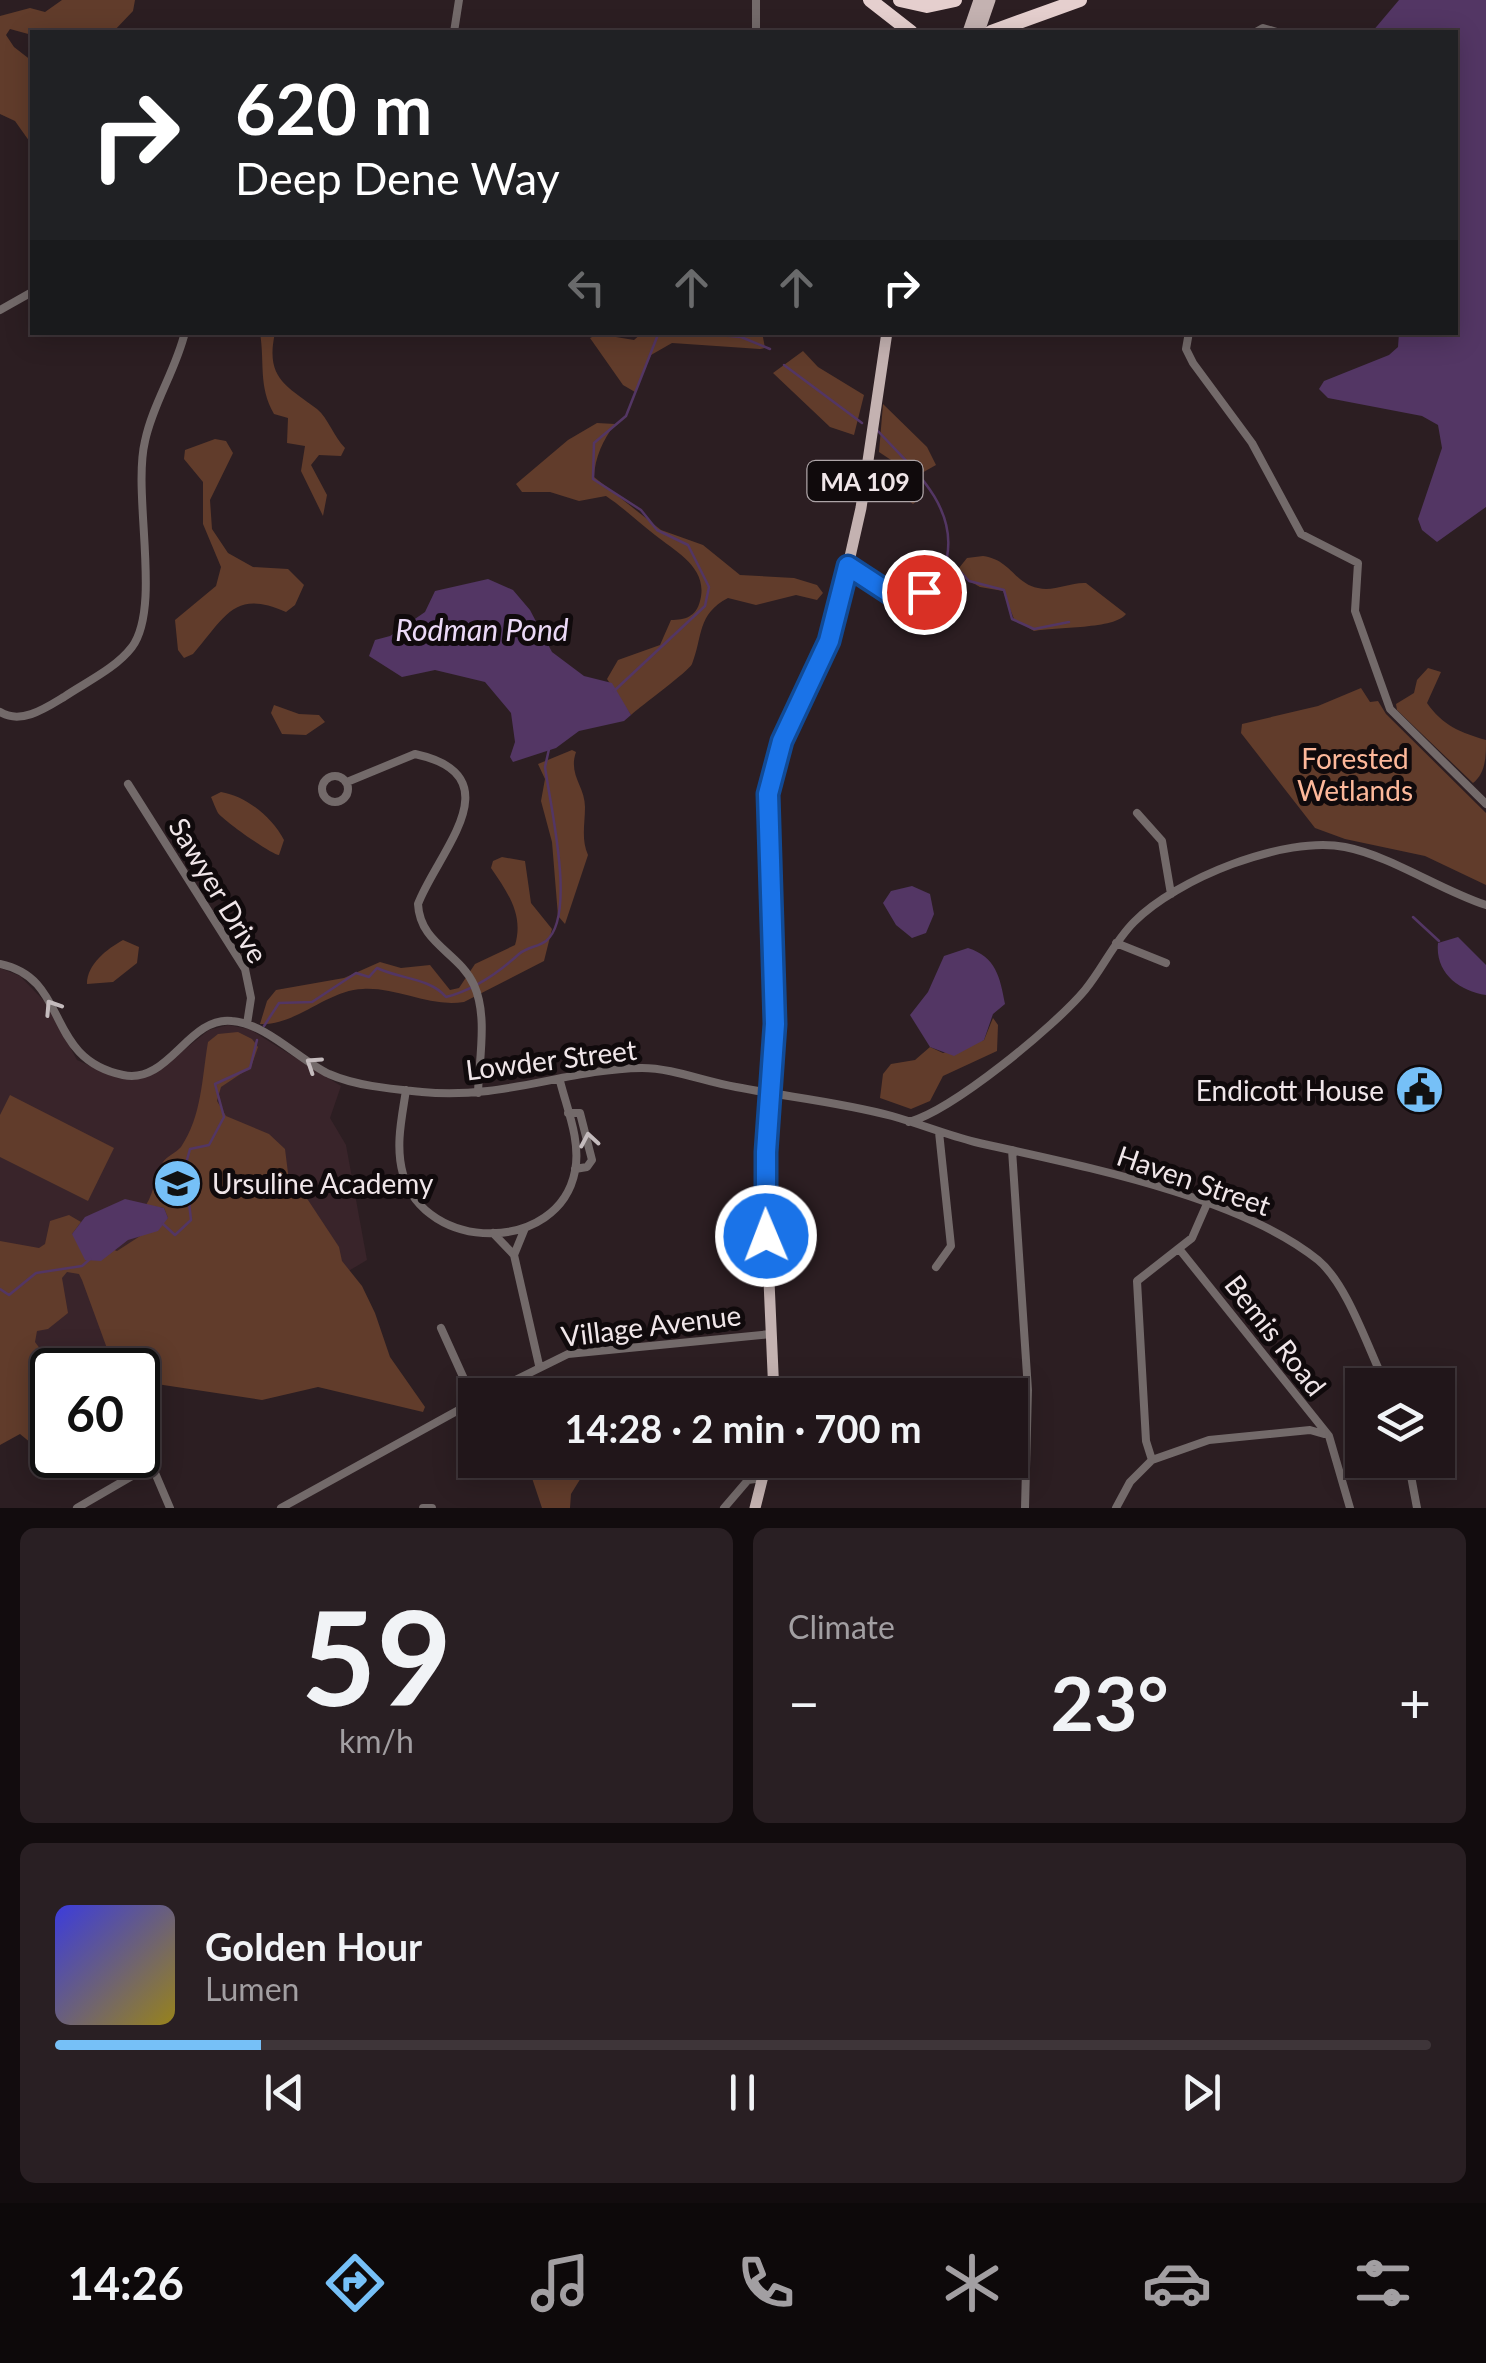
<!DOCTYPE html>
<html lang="en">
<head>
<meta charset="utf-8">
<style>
	:root { --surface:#21161a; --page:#291f23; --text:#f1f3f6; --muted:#a29fa2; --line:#3e3539; --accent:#76c0f7 }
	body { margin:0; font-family:Lato,sans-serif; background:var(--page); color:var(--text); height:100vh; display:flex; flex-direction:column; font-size:38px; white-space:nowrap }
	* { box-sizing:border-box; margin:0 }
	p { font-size:32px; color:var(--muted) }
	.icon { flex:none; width:55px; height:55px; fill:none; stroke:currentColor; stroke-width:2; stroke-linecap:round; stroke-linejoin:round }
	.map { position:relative; height:1508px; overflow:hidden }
	.side { display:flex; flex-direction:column; gap:20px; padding:20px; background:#120c0e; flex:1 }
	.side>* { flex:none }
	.hud { position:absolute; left:30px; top:30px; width:1428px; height:305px; border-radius:0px; box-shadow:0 5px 25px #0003,0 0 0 2px var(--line); background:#202124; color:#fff; overflow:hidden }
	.tools { position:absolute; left:1345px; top:1368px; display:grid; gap:20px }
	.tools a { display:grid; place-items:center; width:110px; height:110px; border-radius:0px; background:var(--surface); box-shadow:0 5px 25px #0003,0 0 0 2px var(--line); font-size:50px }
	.speed { position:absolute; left:30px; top:1348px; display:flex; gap:20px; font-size:50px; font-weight:700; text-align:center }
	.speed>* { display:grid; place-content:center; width:130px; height:130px; border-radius:50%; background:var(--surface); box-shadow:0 5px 25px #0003,0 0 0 2px var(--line); line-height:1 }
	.speed .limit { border:5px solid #111; border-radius:15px; background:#fff; color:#111 }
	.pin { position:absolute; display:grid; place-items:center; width:85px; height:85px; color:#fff; margin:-42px; border:5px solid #fff; border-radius:50%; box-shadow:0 2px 10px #0007 }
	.me { position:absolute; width:110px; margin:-55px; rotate:359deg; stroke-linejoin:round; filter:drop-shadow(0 0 8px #0008) }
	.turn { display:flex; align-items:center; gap:35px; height:210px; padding:0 40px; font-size:45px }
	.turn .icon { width:130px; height:130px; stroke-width:2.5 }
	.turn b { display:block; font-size:70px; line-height:85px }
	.lanes { display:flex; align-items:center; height:95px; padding:0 40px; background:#0003; justify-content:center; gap:50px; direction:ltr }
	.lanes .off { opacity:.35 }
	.big { font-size:75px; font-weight:700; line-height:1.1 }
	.side .card { flex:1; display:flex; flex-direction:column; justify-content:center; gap:15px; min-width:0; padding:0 35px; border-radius:15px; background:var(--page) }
	.side .dial { align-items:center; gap:0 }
	.dial b { font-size:130px; line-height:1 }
	.song { display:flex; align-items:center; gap:30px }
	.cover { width:120px; height:120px; border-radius:15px; background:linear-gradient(135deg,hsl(240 70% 55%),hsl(50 70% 35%)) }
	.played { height:10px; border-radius:5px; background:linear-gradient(90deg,var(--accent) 15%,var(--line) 15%) }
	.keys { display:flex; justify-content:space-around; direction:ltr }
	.heat { display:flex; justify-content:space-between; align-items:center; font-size:55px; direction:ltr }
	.side .tiles { flex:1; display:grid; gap:20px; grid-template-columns:1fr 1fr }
	.card:last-child { grid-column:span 2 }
	.trip { position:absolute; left:458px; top:1378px; width:570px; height:100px; border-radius:0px; background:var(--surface); box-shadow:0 5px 25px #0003,0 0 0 2px var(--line); font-weight:700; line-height:100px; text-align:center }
	.dock { display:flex; height:160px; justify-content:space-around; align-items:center; background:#0d090a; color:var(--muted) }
	.dock .icon { width:70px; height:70px }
	.dock .current { color:var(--accent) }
	.dock b { font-size:45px; color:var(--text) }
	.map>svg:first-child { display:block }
</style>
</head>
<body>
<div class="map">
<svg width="1486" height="1508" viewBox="0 0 1486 1508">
	<rect width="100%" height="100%" fill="#2c1e22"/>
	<path fill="#39242a" d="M0 968 20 976 46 1003 77 1060 117 1078 133 1080 155 1073 209 1030 228 1025 249 1029 341 1086 330 1118 346 1145 367 1260 288 1307 85 1280 116 1369 52 1370V1397L0 1245Z"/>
	<path fill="#613c2b" d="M62 0H135L133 11 113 32 32 35 10 29 6 35 14 47 32 61V145L15 121 0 114V16L30 8 45 12Z
		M762 332 765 348 760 349 672 343 651 355 635 392 623 385 590 338 598 334 634 340 642 333Z
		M260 333H275C265 378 286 386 317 409 328 418 334 437 345 448L341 456 319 455 311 465 327 495 323 516 301 471 305 446 287 443 288 418 274 414C258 386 265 363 260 333Z
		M803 351 818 367 864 395 854 435 830 427 773 373Z
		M883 404 927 447 936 465 920 474 919 499 913 504 906 499V470L879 452Z
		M597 423 615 424C603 440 595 457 594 477L661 530 703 545 740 575 794 578 817 585 823 593 817 600 796 595 756 605 728 598C697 614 703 636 692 664 689 671 641 706 631 715L607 679 618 660 660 645 671 620C685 620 696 617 700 601 709 568 676 552 655 535 638 522 624 508 606 496L579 501 550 492H522L516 484 568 440Z
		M215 439 226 441 233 453 210 500 212 529 228 553 253 567 288 569 304 585 295 605 286 612C234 589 226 616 193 654L184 658 178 650 175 620 216 586 221 567 203 524V482L184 459 185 450Z
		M983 556C1011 560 1014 583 1038 588 1054 592 1070 582 1086 583L1126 614C1116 629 1055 627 1034 631L1014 619 1003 591 980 587 955 573 967 558Z
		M1428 668 1441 672 1427 703C1442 725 1461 733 1486 740 1486 756 1486 773 1473 783L1397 710 1396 704 1414 693 1417 680Z
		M1361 688 1370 702 1378 701 1386 714 1486 813V885L1425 856 1345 839 1315 828 1241 733 1242 724 1318 706Z
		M274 705 299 714 319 715 325 722 306 735 282 734 271 713Z
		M572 750 576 752C568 775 585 786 585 807 585 824 581 839 588 855L565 924 558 916 552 842 541 801 545 779 538 764Z
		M221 792C246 796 272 817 284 840L279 855C272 855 224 821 218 813 217 812 212 799 211 797Z
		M502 857 525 861 531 903 552 929 544 961 464 1002C431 1008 397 987 363 989 327 990 296 1026 260 1024L267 1001 276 990 344 978 380 962 401 968 430 965 450 990 459 988 475 964 515 945C524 915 508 893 491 868L493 861Z
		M123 940 139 947 137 963 113 982 87 984C87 964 107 949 123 940Z
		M993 1018 998 1025 997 1051 943 1076 930 1101 911 1109 880 1098 883 1074 891 1064 915 1060 930 1047 943 1053 984 1040Z
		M238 1032 252 1039 258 1047 251 1067 221 1087 217 1101 226 1116 269 1134 285 1149 289 1181 308 1200 339 1247 342 1261 362 1286 375 1313 390 1357 425 1407 423 1412 318 1387 262 1400 150 1383 138 1370 112 1362 82 1280 79 1274 67 1272 62 1278 68 1313 48 1329 37 1331 35 1342 52 1365V1443L37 1448 20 1434 0 1445V1241L39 1248 45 1244 50 1221 69 1215 81 1222 72 1234 117 1251 168 1218 164 1208 146 1205C155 1191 155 1174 163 1162 167 1156 176 1153 181 1147 202 1116 202 1077 208 1042L218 1034Z
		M10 1095 114 1148 88 1201 0 1157V1115Z
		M515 1460H592L571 1494 570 1508H542L530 1472Z"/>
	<path fill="#533664" d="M1399 0H1486V507L1437 542 1422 530 1418 519 1442 448 1438 425 1422 416 1328 398 1319 389 1324 381 1389 355 1398 347 1399 333 1455 332V32H1372Z
		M488 579 513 590 530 610 552 652 584 676 612 683 631 715 624 721 579 731 556 748 513 762 510 757 515 742 511 713 485 682 435 670 402 677 369 656 375 640 390 636 425 612 435 591Z
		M912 886 930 894 934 914 926 933 912 938 896 925 883 903 891 891Z
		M1458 937 1486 965V995C1459 991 1435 973 1438 943Z
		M968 948C996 957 1000 977 1005 1004L993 1014 984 1040 954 1056 930 1047 910 1015 928 992 944 956Z
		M125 1199 164 1208 168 1218 158 1231 128 1240 101 1261 85 1260 72 1234 85 1217Z"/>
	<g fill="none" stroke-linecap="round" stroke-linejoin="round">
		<path stroke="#533664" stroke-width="2.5" d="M687 332 741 337 770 349
			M784 365 862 423
			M877 430C910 466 957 504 947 557L969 581 1004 590 1012 619 1034 629 1069 622
			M614 691 705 606 709 587 688 545 657 530 641 510 593 479 594 443 626 416 659 332
			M1413 917 1439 941
			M264 1026 279 1003 312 1002 356 973 369 977 377 968C400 979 430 978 446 997 473 990 498 973 519 954 527 947 538 947 546 941 577 916 550 805 545 767L549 749
			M163 1224 175 1235 191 1220 185 1167 190 1149 209 1145 224 1117 215 1084 250 1068 257 1040
			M0 1289 9 1295 36 1273 82 1266 90 1259"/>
		<path stroke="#736a6a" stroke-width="8" d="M454 32 459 0
			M756 32V0
			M1256 32 1263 28 1277 32
			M0 310 32 292
			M1189 332 1186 349 1193 363 1252 443 1301 534 1358 563 1355 611 1390 709 1486 804
			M848 567C871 581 893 598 917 609L929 601 920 590 900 599
			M0 712C21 725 46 708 64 697 86 682 115 669 132 647 162 606 132 495 145 441 153 403 176 370 185 332
			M322 789a13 13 0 1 1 26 0a13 13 0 1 1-26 0Z
			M347 782 415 754C516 776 437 853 418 904 420 944 459 952 474 985 488 1016 479 1059 478 1093
			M128 784 245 969 251 998 247 1024
			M1137 813 1162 841 1171 894
			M1116 943 1166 963
			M0 964C71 979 43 1058 123 1075 169 1085 188 1016 232 1021 267 1024 298 1059 329 1074 356 1086 392 1089 422 1092 504 1100 566 1069 642 1068 673 1068 705 1082 736 1087 788 1097 840 1102 892 1116 920 1124 947 1135 975 1142 1076 1165 1238 1195 1318 1260 1348 1285 1368 1349 1386 1385
			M406 1090C402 1117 395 1146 403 1174 425 1253 559 1254 575 1171 581 1141 567 1109 560 1081
			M568 1113H580L592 1160 587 1167 575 1169
			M909 1122C953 1110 1055 1026 1085 990 1103 968 1114 942 1134 922 1176 879 1285 835 1345 847 1391 856 1440 890 1486 905
			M1012 1150 1028 1390 1025 1508
			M493 1233 514 1255 539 1365
			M1180 1250 1329 1436 1350 1508
			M514 1255 525 1228
			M936 1267 951 1246 939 1132
			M441 1328 474 1401
			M485 1395 568 1354 771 1334
			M905 1395 933 1392
			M141 1440 170 1508
			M1152 1460 1209 1440 1310 1430 1324 1434
			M1408 1460 1417 1508
			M77 1508 151 1465
			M281 1508 475 1401
			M423 1508H432
			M724 1508 748 1480 762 1478
			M1116 1508 1130 1482 1152 1460 1146 1441 1137 1281 1192 1238 1206 1206"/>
		<path stroke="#c4b2b1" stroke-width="11" d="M968 32 979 0
			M979 32 990 0
			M774 1395 765 1190 775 1011 768 793 782 741 835 623 861 508 887 332
			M755 1508 767 1460"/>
		<path stroke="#e5cfce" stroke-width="14" d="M870 0 911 32
			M900 0 927 6 955 0
			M991 32 1080 0"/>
	</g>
	<defs><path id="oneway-chevron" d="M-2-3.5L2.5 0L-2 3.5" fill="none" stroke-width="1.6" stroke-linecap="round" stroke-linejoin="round" transform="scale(2.5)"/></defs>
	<g stroke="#c4bbbd">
		<use href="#oneway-chevron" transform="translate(52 1007) rotate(-123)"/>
		<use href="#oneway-chevron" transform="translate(313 1064) rotate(-147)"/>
		<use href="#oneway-chevron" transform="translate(589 1140) rotate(-100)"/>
	</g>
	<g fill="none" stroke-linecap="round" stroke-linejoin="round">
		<defs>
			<path id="route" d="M766 1236V1152L775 1024 768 794 782 741 829 641 848 566 900 600 924 592"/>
		</defs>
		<use href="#route" stroke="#114b97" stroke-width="25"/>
		<use href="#route" stroke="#1a73e8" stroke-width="18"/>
	</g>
	<defs>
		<symbol id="civic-disc" viewBox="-11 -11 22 22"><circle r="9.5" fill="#76c0f7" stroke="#100a0c"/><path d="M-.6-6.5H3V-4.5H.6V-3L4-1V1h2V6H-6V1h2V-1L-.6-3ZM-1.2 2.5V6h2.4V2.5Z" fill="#111"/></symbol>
		<symbol id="school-disc" viewBox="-11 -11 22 22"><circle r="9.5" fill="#76c0f7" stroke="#100a0c"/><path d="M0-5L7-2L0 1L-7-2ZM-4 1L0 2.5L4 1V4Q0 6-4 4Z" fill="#111"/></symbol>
	</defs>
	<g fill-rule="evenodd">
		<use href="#civic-disc" x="1392" y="1062" width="55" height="55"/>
		<use href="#school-disc" x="150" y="1156" width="55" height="55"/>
	</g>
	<g text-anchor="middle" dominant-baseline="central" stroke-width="10" stroke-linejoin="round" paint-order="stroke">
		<rect fill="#100a0c" stroke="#ada4a7" stroke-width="2.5" x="807.5" y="461" width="115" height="40" rx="8"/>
		<g font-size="25" font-weight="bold" fill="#f0e6e9">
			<text x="865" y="481">MA 109</text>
		</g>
		<g font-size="28" fill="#fdb89a" stroke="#100a0c">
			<text x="1355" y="758">Forested<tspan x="1355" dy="32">Wetlands</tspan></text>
		</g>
		<g font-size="28" fill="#f0e6e9" stroke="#100a0c">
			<text transform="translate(219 890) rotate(59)">Sawyer Drive</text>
			<text transform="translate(551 1059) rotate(-7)">Lowder Street</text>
			<text transform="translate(1194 1180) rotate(19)">Haven Street</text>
			<text transform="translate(651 1325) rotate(-7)">Village Avenue</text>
			<text transform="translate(1276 1335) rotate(52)">Bemis Road</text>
		</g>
		<g font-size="28" fill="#f0e6e9" stroke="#100a0c" text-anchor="end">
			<text x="1384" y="1090">Endicott House</text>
			<text x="212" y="1183" text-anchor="start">Ursuline Academy</text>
		</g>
		<g font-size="30" font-style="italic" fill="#ebd9f7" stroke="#100a0c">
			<text x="482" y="629">Rodman Pond</text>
		</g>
	</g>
</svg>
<div class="tools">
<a><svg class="icon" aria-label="layers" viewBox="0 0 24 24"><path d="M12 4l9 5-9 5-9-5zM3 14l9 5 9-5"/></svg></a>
</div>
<div class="speed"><div class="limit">60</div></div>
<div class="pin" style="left:924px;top:592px;background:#d93025"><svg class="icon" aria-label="arrive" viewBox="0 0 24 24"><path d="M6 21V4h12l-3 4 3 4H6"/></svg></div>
<svg class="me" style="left:766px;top:1236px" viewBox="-20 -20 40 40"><circle r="17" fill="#1a73e8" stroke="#fff" stroke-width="3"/><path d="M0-11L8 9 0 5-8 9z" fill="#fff"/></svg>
<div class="trip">14:28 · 2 min · 700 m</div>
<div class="hud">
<div class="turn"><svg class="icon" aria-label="right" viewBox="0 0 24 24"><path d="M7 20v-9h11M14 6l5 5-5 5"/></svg><div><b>620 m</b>Deep Dene Way</div></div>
<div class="lanes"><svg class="icon off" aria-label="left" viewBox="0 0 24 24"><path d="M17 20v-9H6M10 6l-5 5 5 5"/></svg><svg class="icon off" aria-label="ahead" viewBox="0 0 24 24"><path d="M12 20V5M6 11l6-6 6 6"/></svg><svg class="icon off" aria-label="ahead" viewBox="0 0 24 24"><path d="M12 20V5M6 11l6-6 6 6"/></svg><svg class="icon" aria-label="right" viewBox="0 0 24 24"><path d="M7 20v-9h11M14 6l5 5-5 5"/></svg></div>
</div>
</div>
<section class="side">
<div class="tiles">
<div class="card dial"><b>59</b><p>km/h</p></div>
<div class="card"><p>Climate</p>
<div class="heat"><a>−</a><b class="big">23°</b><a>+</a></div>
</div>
<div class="card">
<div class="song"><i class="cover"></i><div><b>Golden Hour</b><p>Lumen</p></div></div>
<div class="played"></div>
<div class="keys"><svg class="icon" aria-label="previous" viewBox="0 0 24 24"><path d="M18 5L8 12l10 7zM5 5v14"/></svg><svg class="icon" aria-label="pause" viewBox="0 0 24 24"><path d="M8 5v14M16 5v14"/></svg><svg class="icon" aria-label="next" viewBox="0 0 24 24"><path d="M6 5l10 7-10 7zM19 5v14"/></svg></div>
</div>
</div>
</section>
<nav class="dock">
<b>14:26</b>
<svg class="icon current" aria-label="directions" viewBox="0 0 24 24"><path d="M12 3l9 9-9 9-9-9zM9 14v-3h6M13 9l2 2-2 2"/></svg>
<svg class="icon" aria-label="music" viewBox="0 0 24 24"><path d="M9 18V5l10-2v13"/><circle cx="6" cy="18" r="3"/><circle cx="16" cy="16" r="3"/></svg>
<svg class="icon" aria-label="phone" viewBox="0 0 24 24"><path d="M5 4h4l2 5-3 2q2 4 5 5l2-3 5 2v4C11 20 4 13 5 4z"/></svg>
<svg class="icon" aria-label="climate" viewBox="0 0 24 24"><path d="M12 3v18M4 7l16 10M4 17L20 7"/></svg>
<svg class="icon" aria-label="car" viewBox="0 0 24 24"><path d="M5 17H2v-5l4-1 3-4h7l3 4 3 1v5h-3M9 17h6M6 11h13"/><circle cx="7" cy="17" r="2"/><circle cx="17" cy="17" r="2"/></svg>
<svg class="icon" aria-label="filters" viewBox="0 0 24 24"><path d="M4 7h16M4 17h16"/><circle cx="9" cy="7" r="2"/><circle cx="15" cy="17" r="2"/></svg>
</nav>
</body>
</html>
